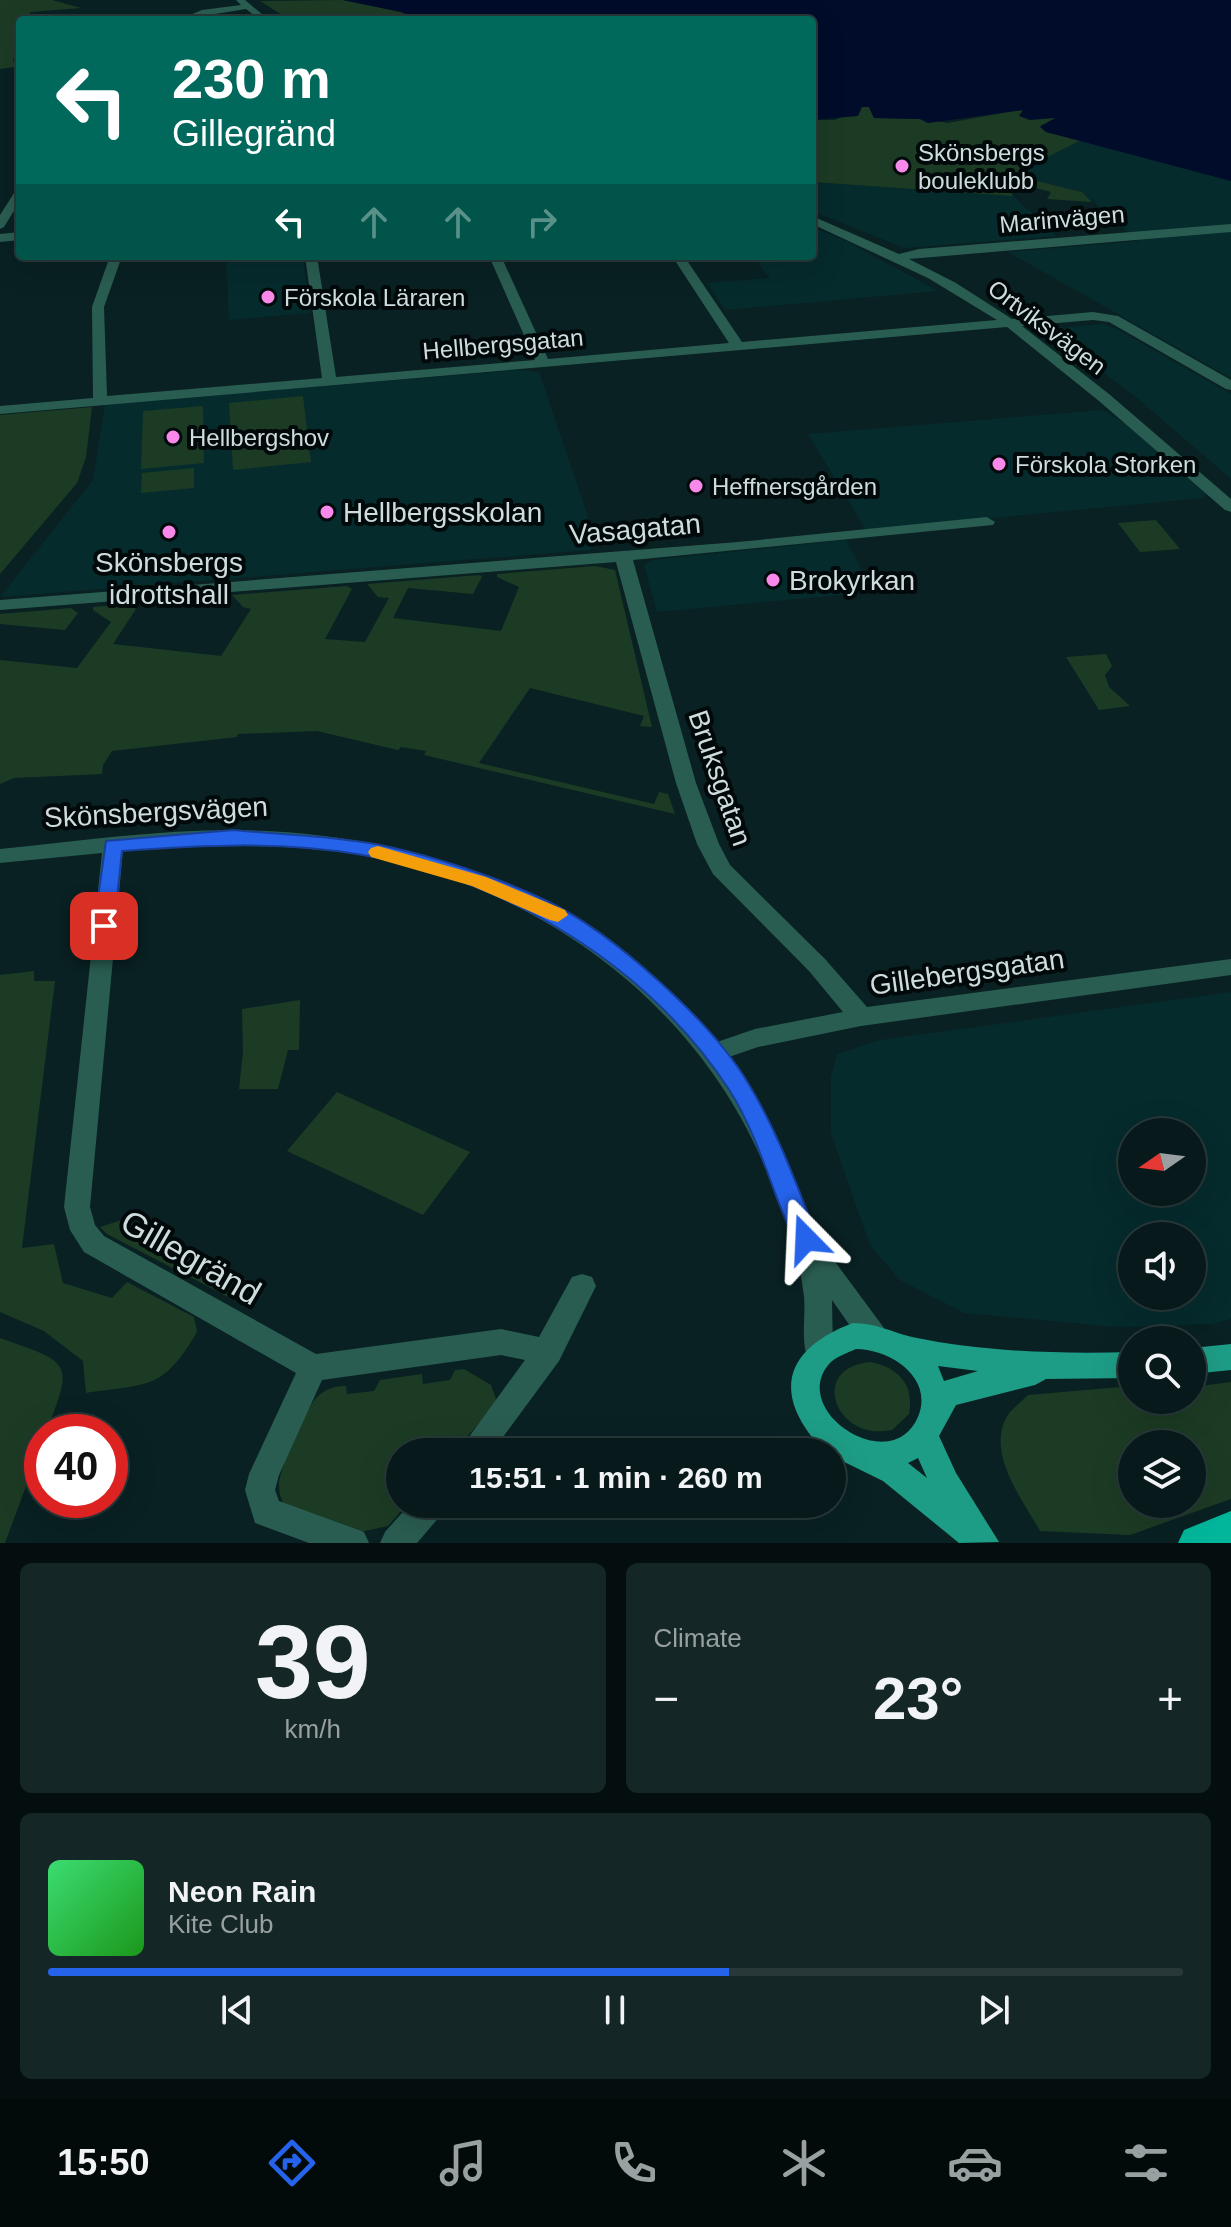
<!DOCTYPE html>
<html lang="en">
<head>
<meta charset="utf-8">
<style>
	:root { --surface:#07191a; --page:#152627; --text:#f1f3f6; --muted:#98a0a2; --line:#283839; --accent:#2563eb }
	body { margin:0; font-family:Helvetica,sans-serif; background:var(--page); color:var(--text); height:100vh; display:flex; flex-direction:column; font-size:30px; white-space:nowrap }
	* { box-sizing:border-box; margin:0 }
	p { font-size:26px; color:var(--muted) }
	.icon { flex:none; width:44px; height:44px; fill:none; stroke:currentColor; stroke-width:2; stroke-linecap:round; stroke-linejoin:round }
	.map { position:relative; height:1543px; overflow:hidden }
	.details { display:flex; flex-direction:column; gap:20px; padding:20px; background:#040e0e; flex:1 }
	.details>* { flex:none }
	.banner { position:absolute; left:16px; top:16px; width:800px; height:244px; border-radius:8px; box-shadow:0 8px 32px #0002,0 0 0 2px var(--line); background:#00695c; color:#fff; overflow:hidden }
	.needle { width:52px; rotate:256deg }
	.buttons { position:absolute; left:1118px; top:1118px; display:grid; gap:16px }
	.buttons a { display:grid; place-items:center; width:88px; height:88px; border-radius:50%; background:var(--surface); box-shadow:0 8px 32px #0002,0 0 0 2px var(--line); font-size:40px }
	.speed { position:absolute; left:24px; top:1414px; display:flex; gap:16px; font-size:40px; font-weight:700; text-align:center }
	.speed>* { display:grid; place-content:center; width:104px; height:104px; border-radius:50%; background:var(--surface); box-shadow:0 8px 32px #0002,0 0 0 2px var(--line); line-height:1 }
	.speed .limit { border:12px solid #d22; background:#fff; color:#111 }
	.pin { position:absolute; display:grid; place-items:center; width:68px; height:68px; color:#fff; margin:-34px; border-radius:16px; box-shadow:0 4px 12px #0006 }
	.me { position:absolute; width:88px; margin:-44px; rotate:339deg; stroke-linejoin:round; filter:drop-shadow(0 0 6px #0008) }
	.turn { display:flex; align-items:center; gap:28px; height:168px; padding:0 24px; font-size:36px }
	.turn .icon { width:104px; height:104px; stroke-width:2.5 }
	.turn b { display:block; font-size:56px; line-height:68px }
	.lanes { display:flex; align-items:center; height:76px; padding:0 24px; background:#0003; justify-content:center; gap:40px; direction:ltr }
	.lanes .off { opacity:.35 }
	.big { font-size:60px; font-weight:700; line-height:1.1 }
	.details .tile { flex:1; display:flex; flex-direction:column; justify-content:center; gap:12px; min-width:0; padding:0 28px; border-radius:12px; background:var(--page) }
	.details .dial { align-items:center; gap:0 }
	.dial b { font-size:104px; line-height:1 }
	.song { display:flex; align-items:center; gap:24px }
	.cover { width:96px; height:96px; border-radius:12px; background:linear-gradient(135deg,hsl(140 70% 55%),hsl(120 70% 35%)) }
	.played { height:8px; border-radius:4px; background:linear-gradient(90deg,var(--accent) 60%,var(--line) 60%) }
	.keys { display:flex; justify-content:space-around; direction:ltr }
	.heat { display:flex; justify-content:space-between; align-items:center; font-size:44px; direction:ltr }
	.details .tiles { flex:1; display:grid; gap:20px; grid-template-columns:1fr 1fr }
	.tile:last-child { grid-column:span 2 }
	.trip { position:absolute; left:386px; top:1438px; width:460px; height:80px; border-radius:40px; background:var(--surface); box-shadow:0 8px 32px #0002,0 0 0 2px var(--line); font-weight:700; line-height:80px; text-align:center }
	.tab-bar { display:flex; height:128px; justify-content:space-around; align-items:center; background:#030a0a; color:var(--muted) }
	.tab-bar .icon { width:56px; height:56px }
	.tab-bar .active { color:var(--accent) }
	.tab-bar b { font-size:36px; color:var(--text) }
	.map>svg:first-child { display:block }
</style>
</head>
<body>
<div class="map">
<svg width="1231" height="1543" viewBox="0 0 1231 1543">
	<rect width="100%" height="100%" fill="#092123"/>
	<path fill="#062b2d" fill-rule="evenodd" d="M1081 140 1231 181V378L1008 252 1139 241 1082 192 1011 175Z
		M812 182 1013 196 1057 236 904 248 812 211Z
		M812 227 848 242 938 291 725 310 707 283 770 278 753 256H812Z
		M226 256H303L310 313 229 320Z
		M1102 324 1115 328 1231 394V479L1136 397 1045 329Z
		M521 370 539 372 597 543 590 550 0 597 93 480 105 404Z
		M1103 410 1127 425 1206 494 1203 498 866 530 808 434Z
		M846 540 873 592 657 612 644 565 652 560Z
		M1231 992V1319L1212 1324 1117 1327 964 1313 900 1280 870 1245 831 1134V1077L837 1054 880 1040ZM1132 1132H1192V1192H1132ZM1132 1236H1192V1296H1132Z"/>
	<path fill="#1c3b24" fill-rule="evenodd" d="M0 0H52L81 8 30 12V20H20V47L13 59 15 67 0 69Z
		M343 0 401 12 419 20H290L260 1Z
		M862 107H869L874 118 920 119 948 123 1018 110 1058 117 1040 126 1046 132 1081 140 1012 175 1082 192 1092 202 1047 199 1051 192 1002 179 1013 196 812 182V120H835Z
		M303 396 311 462 233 470 229 403Z
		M203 406 204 463 141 469 143 411Z
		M92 407 86 457 77 483 0 574V415Z
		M194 468V488L141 493 142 473Z
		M1156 520 1180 549 1140 552 1118 523Z
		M595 566 615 570 652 727 640 726 644 716 530 688 479 763 654 804 659 792 668 794 675 814 424 755 426 751 401 747 398 750 317 731 238 734 237 737 112 751 103 765 102 774 14 778 0 784V660L77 668 111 622 93 610V607L129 604 136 609 113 644 221 656 251 609 243 607 232 595 347 586 352 589 325 639 365 642 389 598 378 597 367 584 480 575 482 577 473 594 408 588 393 618 501 631 519 587 497 577V574Z
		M71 608 78 613 65 630 0 624V614Z
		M1106 654 1112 666 1105 675 1109 687 1130 706 1099 710 1066 657Z
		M34 971V981H55L22 1248 54 1244 63 1283 112 1298 127 1282 194 1317 197 1332C162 1391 150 1383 86 1393L83 1361 44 1331 0 1312V975Z
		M300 1000 299 1050H288L278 1089H239L243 1052 242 1009Z
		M337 1092 470 1152 423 1215 287 1151Z
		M125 1219 246 1279 230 1298 107 1234 100 1227Z
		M0 1338C70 1363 75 1360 46 1432H42V1443L5 1543H0Z
		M870 1362C898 1367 915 1385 909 1414L892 1430C835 1442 808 1368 870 1362Z
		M464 1369 491 1385 496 1399 494 1407 453 1452H400V1504H407L388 1526 360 1532 287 1508C281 1501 279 1494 279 1484 280 1468 306 1408 317 1397 325 1389 335 1386 346 1386L347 1394 374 1391 380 1380 422 1374 423 1384 450 1380 455 1370Z
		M1231 1382V1499L1130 1535 1040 1531C1023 1500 987 1455 1006 1418 1010 1410 1021 1402 1028 1395L1132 1386V1400H1192V1387ZM1132 1444H1192V1504H1132Z"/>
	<path fill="#000c2a" d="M343 0H1231V181L1046 132 1040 127 1055 118 1030 120 1019 116 1023 110 928 123 920 119 874 118 869 107H862L858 116 812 120V20H419L401 12Z"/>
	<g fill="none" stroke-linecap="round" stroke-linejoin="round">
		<path fill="#2a5d51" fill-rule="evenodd" d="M236 0H245L269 20H260L246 9 178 20 202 10 241 5Z
			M20 189V201L4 227 0 229V215L16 190Z
			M812 216 899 254 919 249 1231 224V232L909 259 956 283 1012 319 1093 312 1118 316 1231 380V390L1226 389 1109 322 1093 320 1022 326 1109 394 1231 499V512L1225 510 1099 401 1007 327 0 414V406L93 398 92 307 110 256H122L104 307 107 396 322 378 305 256H317L336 377 535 360 489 256H501L548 359 729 343 672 256H684L742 342 997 320 928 278 812 224Z
			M20 232V240L0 242V234Z
			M987 517 995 522 993 525 633 560 696 783 719 844 730 865 825 959 867 1007 1231 959V975L861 1026 758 1047 729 1057 775 1132 819 1240 884 1328 888 1337 884 1346 874 1350 864 1346 832 1300 833 1352 829 1361 819 1365 809 1361C800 1343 806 1317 804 1296 798 1248 781 1202 761 1158 687 991 520 875 340 852 268 843 196 843 123 850L90 1207 95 1225 104 1236 316 1354 501 1329 539 1337 572 1277 582 1274 592 1277 596 1286 559 1361 492 1452H458L525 1360 501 1355 322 1380 279 1475 275 1490 279 1501 364 1532 369 1543H309L255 1523 245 1490 249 1474 296 1373 84 1252 70 1230 64 1207 102 853 0 863V849C78 841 156 830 235 830 424 832 593 897 717 1042L755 1029 843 1012 809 971 713 874 697 844 676 783 616 562 0 610V600L738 542Z
			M410 1504H446L441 1515 417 1543H380L385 1532Z"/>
		<path fill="#1e9d86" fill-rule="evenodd" d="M853 1323C876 1323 891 1332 912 1337 984 1352 1059 1354 1132 1352V1378L1046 1379 1035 1385 956 1405 939 1436 956 1473 999 1542 959 1543 883 1481 832 1456V1452H825C772 1397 781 1350 853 1323ZM856 1349C891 1349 936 1379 917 1419 889 1477 789 1411 829 1364 835 1357 847 1353 856 1349ZM938 1366 978 1371 944 1381ZM918 1458 927 1478 908 1463Z
			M1231 1344V1370L1192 1374V1348Z"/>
		<path fill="#02b69b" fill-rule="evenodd" d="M1231 1511V1543H1178L1184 1530Z"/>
	</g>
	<path fill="#2563eb" stroke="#184099" stroke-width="2" d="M234 830C274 834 315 835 355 841 411 848 496 876 547 901 612 932 712 1022 748 1083 778 1132 797 1186 818 1239L815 1246 806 1249 797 1246C773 1196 760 1139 730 1091 648 965 505 878 357 854 279 841 200 845 122 851L114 926 111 931H97L94 926 106 841Z"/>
	<path fill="#f59e0b" d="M378 846 486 877 565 910 568 915 558 922 550 920 472 886 371 857 368 852 371 848Z"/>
	<g fill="#f888ea" stroke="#02090a" stroke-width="3">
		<circle cx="902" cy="166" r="8"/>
		<circle cx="268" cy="297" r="8"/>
		<circle cx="173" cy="437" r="8"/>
		<circle cx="999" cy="464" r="8"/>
		<circle cx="696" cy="486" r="8"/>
		<circle cx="327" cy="512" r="8"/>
		<circle cx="169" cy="532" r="8"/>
		<circle cx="773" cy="580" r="8"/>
	</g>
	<g text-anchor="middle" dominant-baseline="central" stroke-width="8" stroke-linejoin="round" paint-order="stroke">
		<g font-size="24" fill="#cedcdd" stroke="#02090a" text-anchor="start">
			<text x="918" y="152">Skönsbergs<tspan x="918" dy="28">bouleklubb</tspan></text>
			<text x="284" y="297">Förskola Läraren</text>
			<text x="189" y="437">Hellbergshov</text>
			<text x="1015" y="464">Förskola Storken</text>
			<text x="712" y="486">Heffnersgården</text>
		</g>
		<g font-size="24" fill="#cedcdd" stroke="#02090a">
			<text transform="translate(1062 219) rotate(-5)">Marinvägen</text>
			<text transform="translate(1047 327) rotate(37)">Ortviksvägen</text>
			<text transform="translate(503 344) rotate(-5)">Hellbergsgatan</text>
		</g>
		<g font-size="28" fill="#cedcdd" stroke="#02090a" text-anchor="start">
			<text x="343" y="512">Hellbergsskolan</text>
			<text x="169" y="562" text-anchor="middle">Skönsbergs<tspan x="169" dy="32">idrottshall</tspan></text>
			<text x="789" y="580">Brokyrkan</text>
		</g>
		<g font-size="28" fill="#cedcdd" stroke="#02090a">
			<text transform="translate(635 529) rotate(-5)">Vasagatan</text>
			<text transform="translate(720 778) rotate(71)">Bruksgatan</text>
			<text transform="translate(156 812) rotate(-3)">Skönsbergsvägen</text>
			<text transform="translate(967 972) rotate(-8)">Gillebergsgatan</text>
		</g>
		<g font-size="34" fill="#cedcdd" stroke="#02090a">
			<text transform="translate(191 1257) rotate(30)">Gillegränd</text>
		</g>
	</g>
</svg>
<div class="buttons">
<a><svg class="needle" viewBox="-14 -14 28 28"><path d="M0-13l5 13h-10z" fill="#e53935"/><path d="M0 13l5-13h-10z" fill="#98a0a2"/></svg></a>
<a><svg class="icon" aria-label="sound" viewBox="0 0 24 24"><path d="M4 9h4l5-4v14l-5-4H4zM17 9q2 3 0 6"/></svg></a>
<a><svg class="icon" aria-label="search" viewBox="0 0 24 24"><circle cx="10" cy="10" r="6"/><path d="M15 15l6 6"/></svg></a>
<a><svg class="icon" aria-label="layers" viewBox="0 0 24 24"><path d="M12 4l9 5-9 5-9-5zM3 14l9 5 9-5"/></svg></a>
</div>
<div class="speed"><div class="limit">40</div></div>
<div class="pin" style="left:104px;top:926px;background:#d93025"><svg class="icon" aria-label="arrive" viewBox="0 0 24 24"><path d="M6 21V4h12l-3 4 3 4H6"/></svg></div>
<svg class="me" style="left:806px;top:1239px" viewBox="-20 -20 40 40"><path d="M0-17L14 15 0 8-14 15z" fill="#2563eb" stroke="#fff" stroke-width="4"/></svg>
<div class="trip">15:51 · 1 min · 260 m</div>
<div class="banner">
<div class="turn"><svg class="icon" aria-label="left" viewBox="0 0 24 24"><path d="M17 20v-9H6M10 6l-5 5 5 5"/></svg><div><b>230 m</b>Gillegränd</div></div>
<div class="lanes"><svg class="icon" aria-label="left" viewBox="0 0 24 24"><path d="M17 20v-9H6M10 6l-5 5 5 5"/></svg><svg class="icon off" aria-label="ahead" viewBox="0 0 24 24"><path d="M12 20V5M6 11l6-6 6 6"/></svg><svg class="icon off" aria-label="ahead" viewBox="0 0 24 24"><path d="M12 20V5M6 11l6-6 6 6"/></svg><svg class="icon off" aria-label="right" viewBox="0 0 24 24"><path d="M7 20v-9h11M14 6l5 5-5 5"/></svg></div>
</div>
</div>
<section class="details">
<div class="tiles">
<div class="tile dial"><b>39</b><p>km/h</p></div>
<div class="tile"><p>Climate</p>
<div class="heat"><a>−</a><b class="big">23°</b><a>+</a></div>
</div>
<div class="tile">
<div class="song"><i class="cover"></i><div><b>Neon Rain</b><p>Kite Club</p></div></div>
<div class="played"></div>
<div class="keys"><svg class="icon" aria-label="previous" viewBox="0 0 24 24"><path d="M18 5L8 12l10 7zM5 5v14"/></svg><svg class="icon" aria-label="pause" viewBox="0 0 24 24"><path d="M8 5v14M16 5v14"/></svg><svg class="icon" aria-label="next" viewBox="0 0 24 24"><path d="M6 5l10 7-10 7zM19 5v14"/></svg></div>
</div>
</div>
</section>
<nav class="tab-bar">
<b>15:50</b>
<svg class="icon active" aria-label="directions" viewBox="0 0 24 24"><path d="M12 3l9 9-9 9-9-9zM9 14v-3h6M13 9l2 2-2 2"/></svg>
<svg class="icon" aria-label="music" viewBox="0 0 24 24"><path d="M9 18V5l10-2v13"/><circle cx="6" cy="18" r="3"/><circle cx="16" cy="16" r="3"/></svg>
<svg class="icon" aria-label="phone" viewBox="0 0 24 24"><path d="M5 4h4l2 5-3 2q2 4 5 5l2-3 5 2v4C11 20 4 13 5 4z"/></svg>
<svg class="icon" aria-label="climate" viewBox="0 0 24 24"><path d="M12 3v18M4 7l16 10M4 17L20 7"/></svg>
<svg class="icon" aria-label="car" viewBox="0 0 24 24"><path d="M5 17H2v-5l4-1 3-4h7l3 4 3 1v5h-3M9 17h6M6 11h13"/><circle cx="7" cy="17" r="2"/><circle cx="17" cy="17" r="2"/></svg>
<svg class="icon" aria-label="filters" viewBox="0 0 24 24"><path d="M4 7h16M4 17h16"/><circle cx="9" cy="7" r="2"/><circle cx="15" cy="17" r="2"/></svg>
</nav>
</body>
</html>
